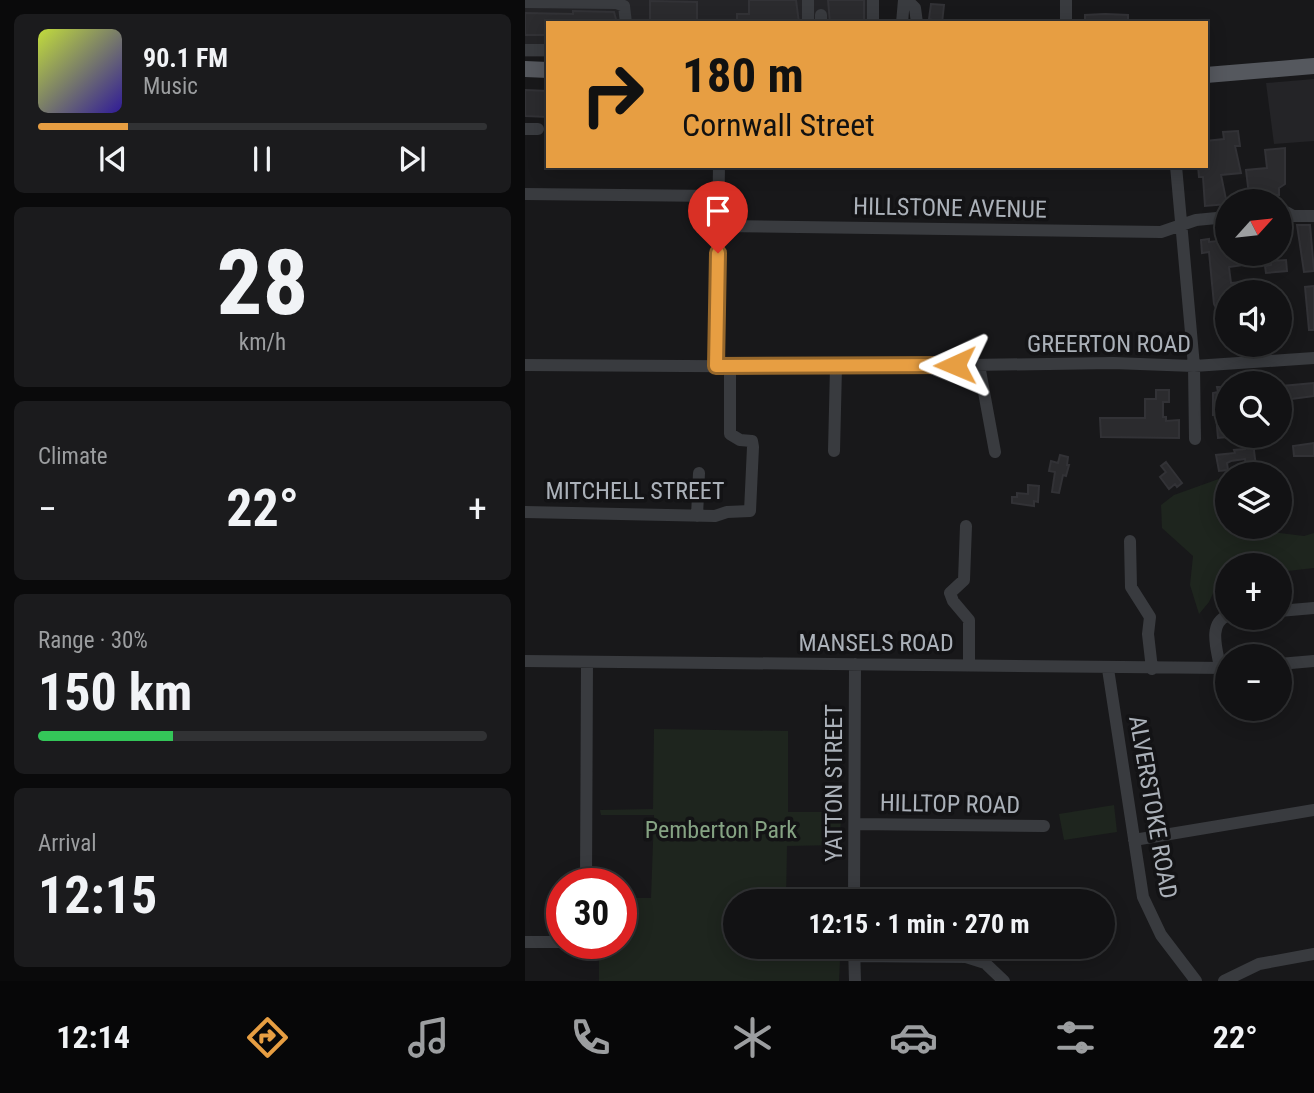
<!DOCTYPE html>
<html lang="en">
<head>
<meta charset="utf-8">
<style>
	:root { --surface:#121214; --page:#1b1b1d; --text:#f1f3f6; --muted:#9c9ea0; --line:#313234; --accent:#e79e42 }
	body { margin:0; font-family:"Roboto Condensed",sans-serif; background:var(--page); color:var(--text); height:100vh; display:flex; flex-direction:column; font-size:26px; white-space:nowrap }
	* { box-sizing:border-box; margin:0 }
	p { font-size:23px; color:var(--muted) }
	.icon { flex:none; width:38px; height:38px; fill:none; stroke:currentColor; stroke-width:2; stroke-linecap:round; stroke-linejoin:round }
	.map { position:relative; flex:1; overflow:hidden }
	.details { display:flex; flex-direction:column; gap:14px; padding:14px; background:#0a0a0b; width:525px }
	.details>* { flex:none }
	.guide { position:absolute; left:21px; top:21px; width:662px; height:147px; border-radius:0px; box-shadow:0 4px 18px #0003,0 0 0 2px var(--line); background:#e79e42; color:#111; overflow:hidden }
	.needle { width:46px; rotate:63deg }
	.tools { position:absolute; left:690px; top:189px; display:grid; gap:14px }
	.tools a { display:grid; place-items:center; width:77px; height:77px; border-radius:50%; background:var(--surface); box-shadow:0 4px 18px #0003,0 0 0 2px var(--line); font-size:35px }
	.speed { position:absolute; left:21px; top:868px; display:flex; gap:14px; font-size:35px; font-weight:700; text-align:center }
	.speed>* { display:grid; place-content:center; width:91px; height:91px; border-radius:50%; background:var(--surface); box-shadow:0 4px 18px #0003,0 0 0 2px var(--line); line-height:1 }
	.speed .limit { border:10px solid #d22; background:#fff; color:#111 }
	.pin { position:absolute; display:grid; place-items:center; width:60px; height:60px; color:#fff; margin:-72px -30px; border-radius:50% 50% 50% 0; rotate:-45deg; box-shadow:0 0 7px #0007 }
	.pin .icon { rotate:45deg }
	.me { position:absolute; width:77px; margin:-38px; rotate:269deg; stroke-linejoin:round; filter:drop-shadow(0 0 5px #0008) }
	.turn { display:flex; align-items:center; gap:24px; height:147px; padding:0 21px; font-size:32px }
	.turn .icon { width:91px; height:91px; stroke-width:2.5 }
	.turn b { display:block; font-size:49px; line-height:60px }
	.big { font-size:52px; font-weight:700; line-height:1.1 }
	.details .tile { flex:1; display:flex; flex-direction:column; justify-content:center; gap:10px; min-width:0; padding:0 24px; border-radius:10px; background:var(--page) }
	.details .dial { align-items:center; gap:0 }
	.dial b { font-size:91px; line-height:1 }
	.song { display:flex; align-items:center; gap:21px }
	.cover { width:84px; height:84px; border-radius:10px; background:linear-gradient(135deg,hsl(70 70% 55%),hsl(250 70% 35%)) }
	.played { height:7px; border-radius:4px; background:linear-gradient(90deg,var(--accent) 20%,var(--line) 20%) }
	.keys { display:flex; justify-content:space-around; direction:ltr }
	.heat { display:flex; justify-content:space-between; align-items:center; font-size:38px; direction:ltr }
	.charge { height:10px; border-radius:5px; background:linear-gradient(90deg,#34c759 30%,var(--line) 0) }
	.trip { position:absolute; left:198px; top:889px; width:392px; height:70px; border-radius:35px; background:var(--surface); box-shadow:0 4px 18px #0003,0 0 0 2px var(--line); font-weight:700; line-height:70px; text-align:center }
	.dock { display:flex; height:112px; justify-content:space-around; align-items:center; background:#070708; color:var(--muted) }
	.dock .icon { width:49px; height:49px }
	.dock .active { color:var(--accent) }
	.dock b { font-size:32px; color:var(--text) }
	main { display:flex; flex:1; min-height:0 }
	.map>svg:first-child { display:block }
</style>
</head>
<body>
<main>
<section class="details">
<div class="tile">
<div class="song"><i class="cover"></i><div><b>90.1 FM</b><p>Music</p></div></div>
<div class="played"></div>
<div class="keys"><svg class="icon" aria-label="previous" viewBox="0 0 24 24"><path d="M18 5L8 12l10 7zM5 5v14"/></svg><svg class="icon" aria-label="pause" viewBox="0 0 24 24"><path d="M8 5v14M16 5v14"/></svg><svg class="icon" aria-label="next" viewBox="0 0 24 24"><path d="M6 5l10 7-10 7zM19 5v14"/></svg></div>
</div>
<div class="tile dial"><b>28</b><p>km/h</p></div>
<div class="tile"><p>Climate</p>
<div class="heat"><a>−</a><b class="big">22°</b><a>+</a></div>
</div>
<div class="tile"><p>Range · 30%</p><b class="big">150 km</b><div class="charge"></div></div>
<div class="tile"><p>Arrival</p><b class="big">12:15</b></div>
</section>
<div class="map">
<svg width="789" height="981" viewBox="0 0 789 981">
	<rect width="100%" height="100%" fill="#18181a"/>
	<path fill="#242427" d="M0 0H353V23H23V57H0Z
		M789 79V141L749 144 741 83Z"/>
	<path fill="#1e251e" d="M702 476V527H739L740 531 779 536 789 533V568L754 572V565H702V578L695 579 684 602 674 614 665 585 668 556 637 528 636 505 649 495Z
		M129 729 263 731V812H316L315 845 262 846 261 901H210V947H261V958L315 960 314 981H74V943H96V898H126L129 815H76L75 810 128 809Z
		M589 805 592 832 539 840 534 814Z"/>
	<path fill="#2b2b2e" stroke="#323236" stroke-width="2" d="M224 0H271L274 23H212V14H224Z
		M303 0H339V23H305Z
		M125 1 172 2V21L125 20Z
		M406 4 419 5 417 23H408V20L404 19Z
		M48 11 89 12 92 23H23V35H0V13L48 14Z
		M580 14 603 15V23H560V15Z
		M0 90 23 91V117L0 116Z
		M713 131 715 146H710L716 173 696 175 702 204 680 206 678 177H674L673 166H681V141L699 139 698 132Z
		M760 148V184L754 188V195H724L721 170 742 168 740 150Z
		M772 225H785L789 271 779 272Z
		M684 239V242L702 240V257L718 255 719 265 704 267 706 283 716 282V290L702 291V307L691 308 689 304 684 252 677 253 676 240Z
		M761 260 762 271 741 273 740 266 746 265V261Z
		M789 286V330H784L780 287Z
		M789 383V396L758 400 757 386Z
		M692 387H702V437L693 438 691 415H688V393L693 392Z
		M631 390H644V402H638V417H641V421L654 420V438L576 437 575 418H620V399H631Z
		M728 443 731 466 721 467 720 459 706 461 702 463 703 470 694 471 691 455 710 453 709 450 720 449V444Z
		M789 443V456H769L768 446Z
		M535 455 543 457 542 465H544L541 476 538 475 534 493 527 492 530 472 524 471 526 461 533 463Z
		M641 462 657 483 652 487 650 484 644 489 635 477 641 472 636 466Z
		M503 485 514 486 513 502 509 501V506L487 503V497H492V493L503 494Z"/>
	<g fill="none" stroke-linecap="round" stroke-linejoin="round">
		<path stroke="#393b3f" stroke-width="12" d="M348 0V23
			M382 0 390 8 392 23
			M0 2 91 3 99 6 101 23
			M296 15V23
			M283 23V0
			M377 23 379 0
			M541 23V0
			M0 50H23
			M0 129H13
			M651 166 669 366 670 439
			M0 194 193 196
			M754 213 761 212 768 216H789
			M194 226 636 232 671 220 702 217
			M0 365 311 367 588 363 669 366 789 358
			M454 365 470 452
			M191 366 194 166
			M309 451 311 367
			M0 512 190 516 202 512 225 511 228 447 227 441 215 440 205 434V366
			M172 516 174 473
			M441 526 439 580 425 593 428 601 444 620V665
			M605 541 606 587 625 617 623 634 627 669
			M754 611 789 608
			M0 661 702 668
			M754 664 789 661
			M695 668C693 652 682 624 702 616
			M583 669 618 897 636 935 671 981
			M330 824 519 826
			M609 840 789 810
			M61 884 62 663
			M329 901 330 664
			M0 942H37
			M329 947 330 981
			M329 956 441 957 460 963 479 981
			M699 981 734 964 789 954"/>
		<path stroke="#55585e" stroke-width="16" d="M0 69 23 70
			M681 75 789 66"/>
	</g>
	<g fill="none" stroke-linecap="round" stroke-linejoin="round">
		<defs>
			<path id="route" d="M193 253 191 366 430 365"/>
		</defs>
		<use href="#route" stroke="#96672b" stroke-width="18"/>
		<use href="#route" stroke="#e79e42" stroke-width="12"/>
	</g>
	<g text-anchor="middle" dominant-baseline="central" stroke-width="7" stroke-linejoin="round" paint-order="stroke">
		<g font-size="24" fill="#abb1b9" stroke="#131315">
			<text transform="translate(425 208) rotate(1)">HILLSTONE AVENUE</text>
			<text x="584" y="344">GREERTON ROAD</text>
			<text x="110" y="491">MITCHELL STREET</text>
			<text x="351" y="643">MANSELS ROAD</text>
			<text transform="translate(309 783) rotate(-90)">YATTON STREET</text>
			<text transform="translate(425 804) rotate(1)">HILLTOP ROAD</text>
			<text transform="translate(628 807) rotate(80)">ALVERSTOKE ROAD</text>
		</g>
		<g font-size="24" fill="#85a383" stroke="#131315">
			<text x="196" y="830">Pemberton Park</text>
		</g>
	</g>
</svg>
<div class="tools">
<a><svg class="needle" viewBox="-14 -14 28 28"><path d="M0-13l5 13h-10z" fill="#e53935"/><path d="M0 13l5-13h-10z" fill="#9c9ea0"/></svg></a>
<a><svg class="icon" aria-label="sound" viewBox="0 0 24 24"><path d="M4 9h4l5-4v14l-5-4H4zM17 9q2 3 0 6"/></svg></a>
<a><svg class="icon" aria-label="search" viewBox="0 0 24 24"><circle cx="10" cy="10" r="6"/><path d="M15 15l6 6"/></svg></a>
<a><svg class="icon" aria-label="layers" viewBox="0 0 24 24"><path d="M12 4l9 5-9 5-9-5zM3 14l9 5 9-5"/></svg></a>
<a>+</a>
<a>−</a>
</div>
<div class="speed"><div class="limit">30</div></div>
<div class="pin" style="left:193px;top:253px;background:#d93025"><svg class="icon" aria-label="arrive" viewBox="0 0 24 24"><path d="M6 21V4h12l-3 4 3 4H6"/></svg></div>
<svg class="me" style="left:430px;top:365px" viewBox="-20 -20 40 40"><path d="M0-17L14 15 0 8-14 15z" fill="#e79e42" stroke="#fff" stroke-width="4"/></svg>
<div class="trip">12:15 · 1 min · 270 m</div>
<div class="guide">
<div class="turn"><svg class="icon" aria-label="right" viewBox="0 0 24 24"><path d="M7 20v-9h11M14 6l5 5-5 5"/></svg><div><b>180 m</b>Cornwall Street</div></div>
</div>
</div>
</main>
<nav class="dock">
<b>12:14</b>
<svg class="icon active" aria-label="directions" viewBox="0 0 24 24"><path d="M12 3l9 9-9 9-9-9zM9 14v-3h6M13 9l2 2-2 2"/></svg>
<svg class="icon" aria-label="music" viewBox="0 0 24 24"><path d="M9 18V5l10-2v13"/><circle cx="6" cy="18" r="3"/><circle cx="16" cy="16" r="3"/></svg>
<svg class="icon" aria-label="phone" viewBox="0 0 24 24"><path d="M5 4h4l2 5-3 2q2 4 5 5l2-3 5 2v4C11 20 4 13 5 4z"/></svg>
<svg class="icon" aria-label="climate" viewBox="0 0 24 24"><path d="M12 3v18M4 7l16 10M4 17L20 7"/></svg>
<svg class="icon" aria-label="car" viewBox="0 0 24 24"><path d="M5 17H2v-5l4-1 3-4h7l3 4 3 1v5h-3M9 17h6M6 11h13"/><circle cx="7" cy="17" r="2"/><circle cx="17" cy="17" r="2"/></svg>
<svg class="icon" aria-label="filters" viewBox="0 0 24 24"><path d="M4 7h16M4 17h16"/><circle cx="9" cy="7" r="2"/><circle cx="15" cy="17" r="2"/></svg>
<b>22°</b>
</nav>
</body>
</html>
